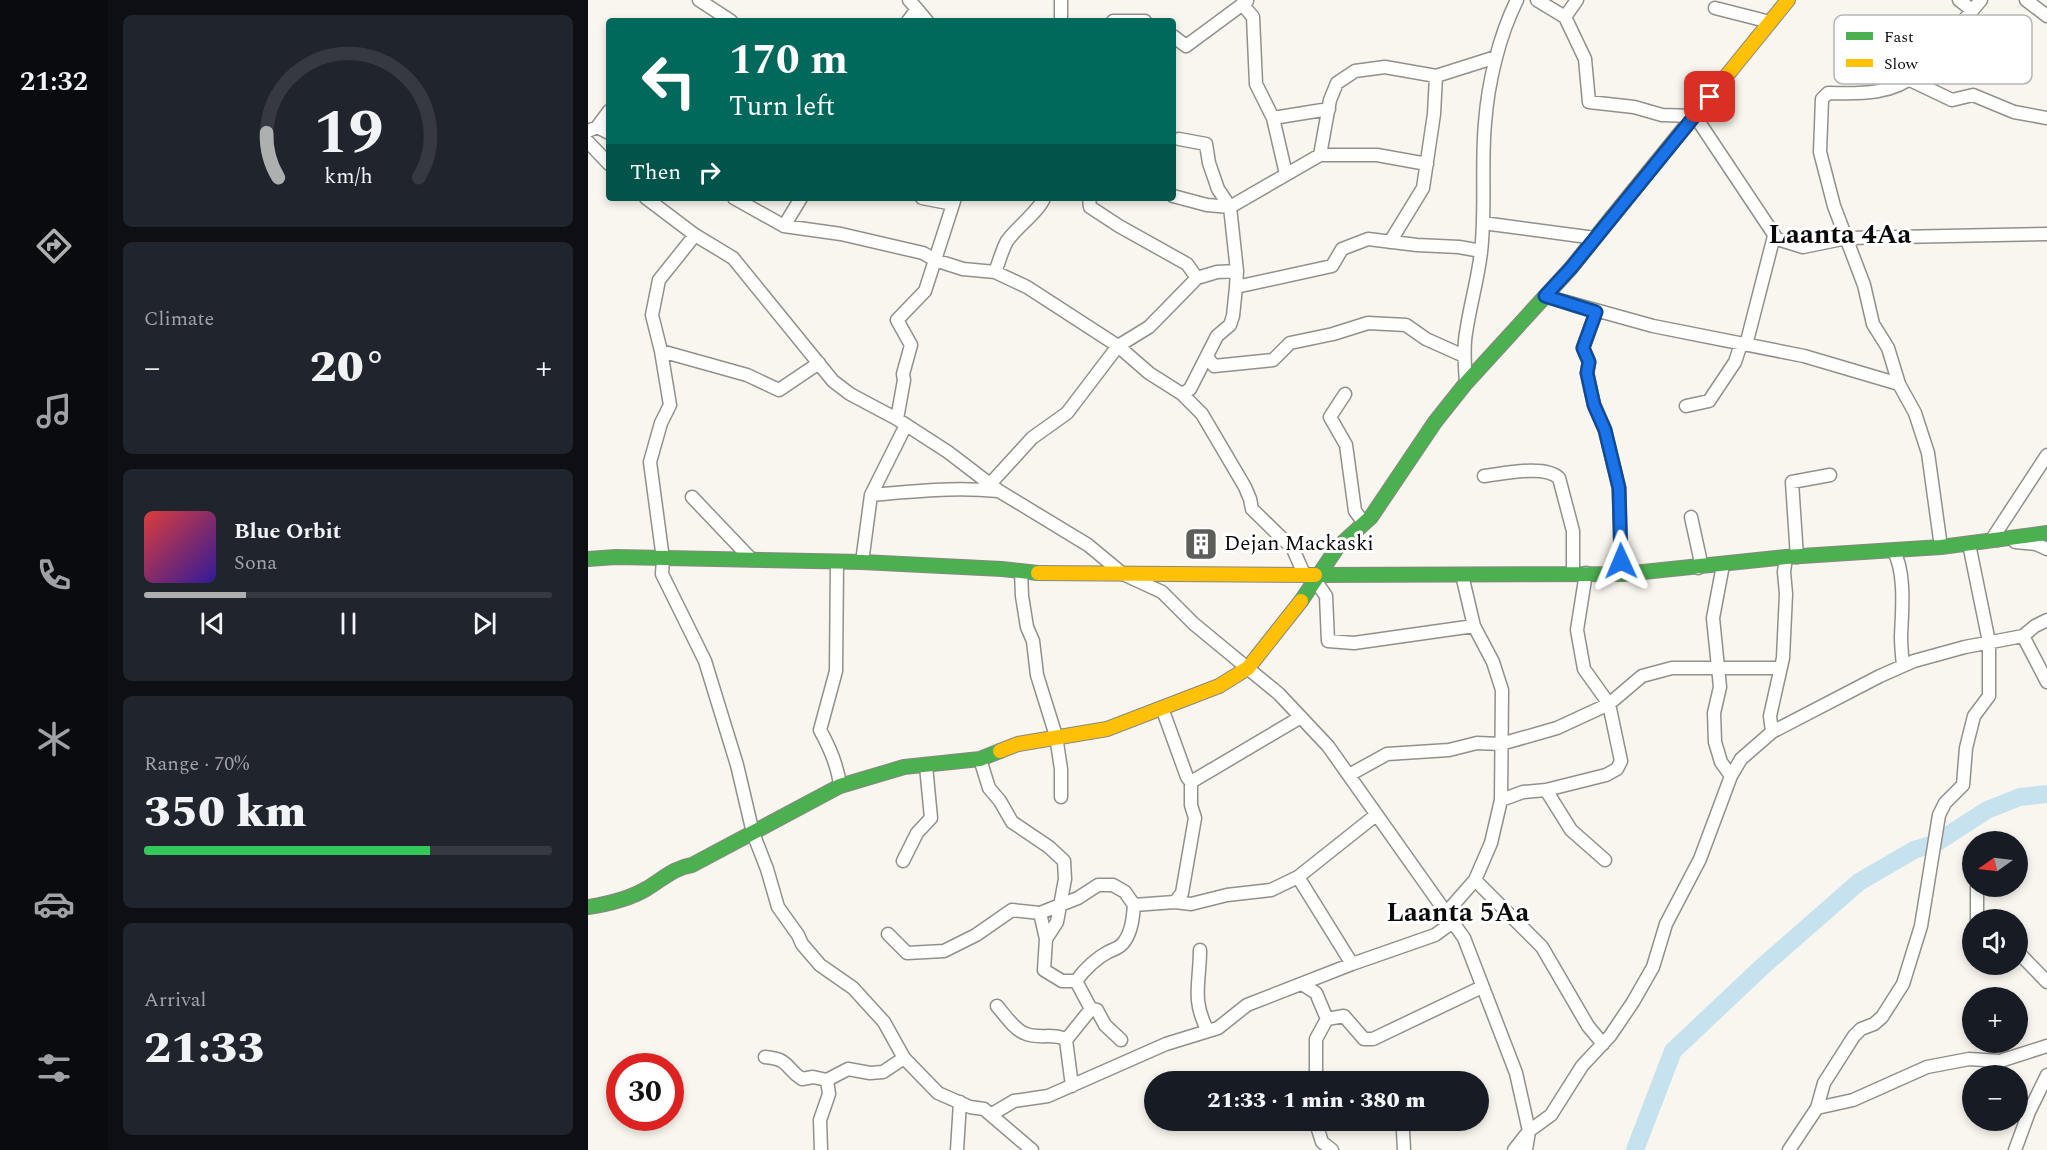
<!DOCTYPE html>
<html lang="en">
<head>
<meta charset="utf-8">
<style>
	:root { --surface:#171b24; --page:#20242c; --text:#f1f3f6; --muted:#9ea1a6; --line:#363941; --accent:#aeb0b0 }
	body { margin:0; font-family:Spectral,serif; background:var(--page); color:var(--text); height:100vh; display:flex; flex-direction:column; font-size:22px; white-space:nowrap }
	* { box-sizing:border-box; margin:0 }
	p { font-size:20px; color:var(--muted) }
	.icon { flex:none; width:33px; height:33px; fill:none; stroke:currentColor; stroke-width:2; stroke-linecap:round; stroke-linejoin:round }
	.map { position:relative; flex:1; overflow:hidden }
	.drawer { display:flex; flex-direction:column; gap:15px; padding:15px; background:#0d0f14; width:480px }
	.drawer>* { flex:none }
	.guide { position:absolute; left:18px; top:18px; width:570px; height:183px; border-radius:6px; box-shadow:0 3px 9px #0003; background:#00695c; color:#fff; overflow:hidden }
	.needle { width:39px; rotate:256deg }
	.controls { position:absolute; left:1374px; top:831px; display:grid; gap:12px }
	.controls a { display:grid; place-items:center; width:66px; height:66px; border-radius:50%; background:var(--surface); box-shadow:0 3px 9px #0003; font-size:30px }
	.speed { position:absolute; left:18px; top:1053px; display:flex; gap:12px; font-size:30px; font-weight:700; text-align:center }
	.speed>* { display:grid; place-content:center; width:78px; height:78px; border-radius:50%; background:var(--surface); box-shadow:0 3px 9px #0003; line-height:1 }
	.speed .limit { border:9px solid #d22; background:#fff; color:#111 }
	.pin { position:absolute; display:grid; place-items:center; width:51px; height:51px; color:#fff; margin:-26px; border-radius:12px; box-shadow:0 3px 9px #0006 }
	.me { position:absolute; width:66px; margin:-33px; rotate:359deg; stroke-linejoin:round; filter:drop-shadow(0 0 4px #0008) }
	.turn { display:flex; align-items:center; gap:21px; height:126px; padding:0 24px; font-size:27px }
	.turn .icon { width:78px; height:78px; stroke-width:2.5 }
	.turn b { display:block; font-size:42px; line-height:51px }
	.then { display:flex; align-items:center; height:57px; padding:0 24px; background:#0003; gap:12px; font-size:22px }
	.big { font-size:45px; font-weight:800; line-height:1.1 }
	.drawer .card { flex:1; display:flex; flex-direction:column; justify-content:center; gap:9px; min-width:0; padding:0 21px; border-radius:9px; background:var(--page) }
	.drawer .dial { align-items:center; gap:0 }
	.dial svg { height:156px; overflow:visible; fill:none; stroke:var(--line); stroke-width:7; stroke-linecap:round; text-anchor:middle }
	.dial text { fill:var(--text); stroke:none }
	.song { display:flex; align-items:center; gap:18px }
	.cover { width:72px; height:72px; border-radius:9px; background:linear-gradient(135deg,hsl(0 70% 55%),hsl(250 70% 35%)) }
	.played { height:6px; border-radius:3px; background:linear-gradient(90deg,var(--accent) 25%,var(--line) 25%) }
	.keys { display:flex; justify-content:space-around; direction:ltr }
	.heat { display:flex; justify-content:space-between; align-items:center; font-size:33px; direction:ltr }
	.charge { height:9px; border-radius:4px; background:linear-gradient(90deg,#34c759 70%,var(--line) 0) }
	.trip { position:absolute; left:556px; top:1071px; width:345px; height:60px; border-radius:30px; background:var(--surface); box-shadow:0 3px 9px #0003; font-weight:800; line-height:60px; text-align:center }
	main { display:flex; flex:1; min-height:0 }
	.dock { display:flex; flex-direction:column; width:108px; justify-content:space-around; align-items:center; background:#090b0e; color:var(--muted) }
	.dock .icon { width:42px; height:42px }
	.dock .on { color:var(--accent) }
	.dock b { font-size:27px; color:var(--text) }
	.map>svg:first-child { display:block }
</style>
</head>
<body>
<main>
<nav class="dock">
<b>21:32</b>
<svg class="icon on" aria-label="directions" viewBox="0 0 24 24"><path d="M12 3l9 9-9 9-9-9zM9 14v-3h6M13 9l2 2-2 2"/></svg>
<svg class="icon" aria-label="music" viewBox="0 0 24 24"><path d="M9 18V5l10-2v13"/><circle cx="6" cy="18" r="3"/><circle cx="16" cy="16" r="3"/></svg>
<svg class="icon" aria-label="phone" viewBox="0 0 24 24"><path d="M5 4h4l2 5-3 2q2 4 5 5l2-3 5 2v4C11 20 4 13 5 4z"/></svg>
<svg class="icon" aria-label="climate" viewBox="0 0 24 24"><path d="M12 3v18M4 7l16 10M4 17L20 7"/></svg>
<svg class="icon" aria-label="car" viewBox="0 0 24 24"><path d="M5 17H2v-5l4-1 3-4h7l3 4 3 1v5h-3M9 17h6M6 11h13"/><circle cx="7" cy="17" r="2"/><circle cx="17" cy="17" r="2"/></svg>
<svg class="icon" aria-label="filters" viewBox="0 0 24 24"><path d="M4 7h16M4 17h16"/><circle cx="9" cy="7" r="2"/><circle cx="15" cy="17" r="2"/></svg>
</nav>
<section class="drawer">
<div class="card dial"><svg viewBox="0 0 100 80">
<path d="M14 69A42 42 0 1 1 86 69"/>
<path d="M14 69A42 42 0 0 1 8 46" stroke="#aeb0b0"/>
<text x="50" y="56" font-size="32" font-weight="700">19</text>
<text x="50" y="72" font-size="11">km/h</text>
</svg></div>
<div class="card"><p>Climate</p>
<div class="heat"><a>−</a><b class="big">20°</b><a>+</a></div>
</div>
<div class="card">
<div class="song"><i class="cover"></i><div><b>Blue Orbit</b><p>Sona</p></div></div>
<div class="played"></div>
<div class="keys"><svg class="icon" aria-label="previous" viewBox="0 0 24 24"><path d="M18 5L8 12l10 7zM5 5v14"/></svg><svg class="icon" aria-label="pause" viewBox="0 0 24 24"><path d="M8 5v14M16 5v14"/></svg><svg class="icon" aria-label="next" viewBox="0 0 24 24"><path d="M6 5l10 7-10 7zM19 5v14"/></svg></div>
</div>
<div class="card"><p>Range · 70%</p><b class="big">350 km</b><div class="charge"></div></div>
<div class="card"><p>Arrival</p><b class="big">21:33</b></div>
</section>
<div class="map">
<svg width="1459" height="1150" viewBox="0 0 1459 1150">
	<rect width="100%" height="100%" fill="#f8f6ee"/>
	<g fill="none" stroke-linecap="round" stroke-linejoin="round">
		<path stroke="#c7e2ef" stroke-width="18" d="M1047 1150 1085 1051 1175 966 1271 882 1326 850 1348 843 1399 810 1432 797 1459 794"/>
		<defs>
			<path id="street" d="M111 0 143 21
				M949 0 977 17 997 59 1001 102 1046 107 1074 115 1107 116 1189 239 1215 247 1259 238 1459 234
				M1371 0 1384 10
				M1438 0 1459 16
				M654 4 665 17 668 84 685 118
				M1127 8 1182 22
				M329 9 339 21
				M977 17 989 0
				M320 21 329 9 321 0
				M473 21V0
				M525 21H557
				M585 36 598 46 659 1
				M1322 80 1364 100 1385 95 1426 112 1459 118
				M9 127 21 111
				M0 131 9 127 21 133
				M591 139 618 144 621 163 630 189 642 207 649 271
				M0 142 21 164
				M732 155H789L839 164
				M698 174 685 118 741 109
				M585 196 619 205 642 207 732 155 742 100 749 83 767 71 797 67 848 76 908 57
				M58 198 107 235 145 258 245 381 262 394 309 419 360 452 411 491 500 545 535 574 574 592 606 624 691 694 740 746 876 938 928 1073 941 1131 938 1150
				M146 198 196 226 253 234 335 253 347 260 375 269 407 272 439 287 530 346 561 373 594 394 614 414 657 487 662 499 664 509 705 549 716 574
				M334 198 365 204
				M501 198 502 207 531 226 599 264 609 278
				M895 223 1007 238
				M196 226 213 198
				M107 235 71 280 64 315 73 351 82 405 73 423 62 462 75 559 74 574 117 661 149 765 165 833 179 869 190 907 210 935 214 944 232 965 265 988 296 1022 316 1058 350 1093 382 1107 396 1109 444 1150
				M802 242 835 188 846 114 848 76
				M407 272C411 262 414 250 419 241 428 228 451 211 456 198
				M957 296 1065 326 1216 356 1311 384
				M1008 312 995 348 1001 362 999 373 1006 405 1017 430 1031 488 1033 561 1036 574
				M1158 345 1186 236
				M73 351 159 375 191 390 231 363
				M619 357 626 366 685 360 702 343 745 334 780 323 818 325 838 339 876 356
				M878 383C877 366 875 349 878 333 882 305 890 279 893 252 898 209 893 166 897 123 900 83 911 36 929 0
				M594 394 602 389 629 336 642 325 645 316 648 287 744 266 754 249 780 239 829 245 871 247 893 251
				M757 394 742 417 758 445 767 511 776 523
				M1098 406 1121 401 1147 362 1153 344
				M309 419 316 380 315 374 323 345 309 320 337 291 367 198
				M896 476C914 474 957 464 971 478L985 531V573
				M402 484 444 438 479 413 530 346 561 327 609 278 629 272 649 271 648 287
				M283 495C326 491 368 487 410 491
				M104 497 164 560
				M1103 517 1112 558 1110 568
				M1410 540 1404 539 1459 455
				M1427 542 1448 544 1459 549
				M1353 547 1340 453 1327 413 1311 384 1300 348 1285 324 1276 285 1246 206 1232 152 1234 99 1240 93C1275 94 1303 95 1332 72L1393 0
				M1305 550C1318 571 1314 612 1313 636 1313 646 1314 656 1315 665
				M1209 557 1204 482 1242 475
				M249 562 248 671 232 730C242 748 250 766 252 786
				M274 562 283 495 318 425
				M1135 565 1125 618 1132 687 1126 713 1127 742 1133 762 1143 776
				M433 571 434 596 439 627 445 641 449 675 468 736 473 769V797
				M727 580 738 596 740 641 766 643 886 626
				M1435 636 1447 626 1459 620
				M574 708 599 777 603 782
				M1184 732 1182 716 1195 658 1198 594 1196 572 1198 557
				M392 759 401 788 412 801 424 822 461 847 476 861 477 879 469 922 458 939
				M761 775 799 754 861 750 889 743 913 744 969 728 1021 704 1054 676 1084 668H1192
				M958 790 983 830 1017 860
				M913 800 935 792 958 790 1018 775 1029 769 1033 761 1021 704 996 669 989 630 998 573
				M315 861 329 833 343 818 338 766
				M710 877 764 964
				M887 880 954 947 1000 1026 1015 1044
				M587 902 603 904 639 895 683 890 710 877 788 815
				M452 913 490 898 510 885H525L537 892 546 905
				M858 913 887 880 903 843 913 800 914 690 905 662 886 626 874 575
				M1389 920V886
				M300 934 319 953 356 951 388 935 424 910 452 913 458 939 456 970 474 981H488C497 969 507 959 520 952 526 949 532 948 536 942 544 931 545 917 546 905L587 902 594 893 607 818 603 805V782L713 717
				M612 950C612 983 603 1000 620 1031
				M1430 952 1459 982
				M488 981 503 1009
				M714 984 728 993 739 1019 728 1039V1082
				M409 1006C416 1014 426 1029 436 1033 449 1040 467 1032 478 1040
				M739 1019 756 1016 776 1039H785L894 987
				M177 1057C202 1059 197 1068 214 1079L225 1077 239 1080 260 1069 282 1073 295 1072 316 1058
				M484 1086 478 1040 503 1009 509 1010 517 1025 533 1040
				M1229 1108 1236 1083 1266 1036 1273 1029 1286 1024 1294 1017 1315 984 1333 926 1351 815 1357 803 1375 785 1378 748 1386 716 1401 696V642L1381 544
				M404 1114 426 1101 460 1096 578 1044 630 1028 659 1005 764 964 847 935 865 922
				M727 1120 734 1142 744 1150
				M815 1131 816 1150
				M233 1150 232 1120 241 1094 239 1080
				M369 1150 372 1102
				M926 1150 941 1131 963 1115 994 1066 1022 1036 1045 1002 1065 967 1078 924 1112 859 1143 776 1153 759 1184 732 1292 676 1326 661 1377 647 1435 636 1459 682
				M1201 1150 1229 1108 1265 1100 1339 1067 1381 1059 1412 1061 1459 1046
				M1427 1150 1441 1112 1459 1075"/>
			<path id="fast" d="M0 559 28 557 274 562 414 569 450 573
				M727 575 1036 574 1198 557 1353 547 1459 533
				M713 601 749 548 783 517 847 422 878 383 983 268 1024 217
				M0 907C20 904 41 899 58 889 75 879 85 868 104 865L252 786 316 767 392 759 412 751"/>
			<path id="slow" d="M1024 217 1200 0
				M450 573 727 575
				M412 751 430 744 519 729 631 686 660 668 713 601"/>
		</defs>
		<use href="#street" stroke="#91908d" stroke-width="15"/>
		<use href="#fast" stroke="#888783" stroke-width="16"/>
		<use href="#slow" stroke="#888783" stroke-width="16"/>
		<use href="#street" stroke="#fefefc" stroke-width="12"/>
		<use href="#fast" stroke="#4caf50" stroke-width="14"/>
		<use href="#slow" stroke="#ffc107" stroke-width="14"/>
	</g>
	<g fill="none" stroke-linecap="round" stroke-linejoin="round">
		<defs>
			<path id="route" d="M1033 561 1031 488 1017 430 1006 405 999 373 1001 362 995 348 1008 312 957 296 983 268 1122 97"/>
		</defs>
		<use href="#route" stroke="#114b97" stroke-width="15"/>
		<use href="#route" stroke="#1a73e8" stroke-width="10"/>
	</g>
	<defs>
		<symbol id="building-square" viewBox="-11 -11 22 22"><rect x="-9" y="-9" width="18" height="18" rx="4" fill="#5d5d5a" stroke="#fff"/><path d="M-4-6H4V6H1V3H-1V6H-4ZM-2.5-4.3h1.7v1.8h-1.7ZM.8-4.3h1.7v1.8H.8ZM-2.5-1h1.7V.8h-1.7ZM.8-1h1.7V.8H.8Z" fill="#fff"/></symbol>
	</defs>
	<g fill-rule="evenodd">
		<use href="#building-square" x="594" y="525" width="38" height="38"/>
	</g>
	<g text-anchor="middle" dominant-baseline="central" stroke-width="6" stroke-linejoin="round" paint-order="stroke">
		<g font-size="21" fill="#0a0a0a" stroke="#fff" text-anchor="start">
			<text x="636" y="544">Dejan Mackaski</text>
		</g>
		<g font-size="27" font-weight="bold" fill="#0a0a0a" stroke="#fff">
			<text x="1252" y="235">Laanta 4Aa</text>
			<text x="870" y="913">Laanta 5Aa</text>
		</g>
	</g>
	<rect x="1246" y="15" width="198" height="69" rx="9" fill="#fff" stroke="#b6b6b6" stroke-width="1.5"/>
	<rect x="1258" y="32" width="27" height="8" fill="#4caf50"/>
	<rect x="1258" y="59" width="27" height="8" fill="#ffc107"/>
	<g font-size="16" fill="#0a0a0a">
		<text x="1296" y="42">Fast</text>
		<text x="1296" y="69">Slow</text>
	</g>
</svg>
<div class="controls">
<a><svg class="needle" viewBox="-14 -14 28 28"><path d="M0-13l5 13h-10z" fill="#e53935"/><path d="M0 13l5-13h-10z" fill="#9ea1a6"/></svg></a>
<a><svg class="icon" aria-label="sound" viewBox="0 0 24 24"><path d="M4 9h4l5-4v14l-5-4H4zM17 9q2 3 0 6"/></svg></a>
<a>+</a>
<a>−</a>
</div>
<div class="speed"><div class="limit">30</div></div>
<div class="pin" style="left:1122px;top:97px;background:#d93025"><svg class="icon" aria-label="arrive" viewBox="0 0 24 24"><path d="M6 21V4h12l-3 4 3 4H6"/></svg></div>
<svg class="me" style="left:1033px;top:561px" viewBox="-20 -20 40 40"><path d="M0-17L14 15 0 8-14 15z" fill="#1a73e8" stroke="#fff" stroke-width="4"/></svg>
<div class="trip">21:33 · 1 min · 380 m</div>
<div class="guide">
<div class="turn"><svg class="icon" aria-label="left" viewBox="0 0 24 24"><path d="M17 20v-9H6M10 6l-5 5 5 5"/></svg><div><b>170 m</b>Turn left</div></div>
<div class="then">Then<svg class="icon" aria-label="right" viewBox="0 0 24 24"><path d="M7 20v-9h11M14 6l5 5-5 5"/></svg></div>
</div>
</div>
</main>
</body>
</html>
